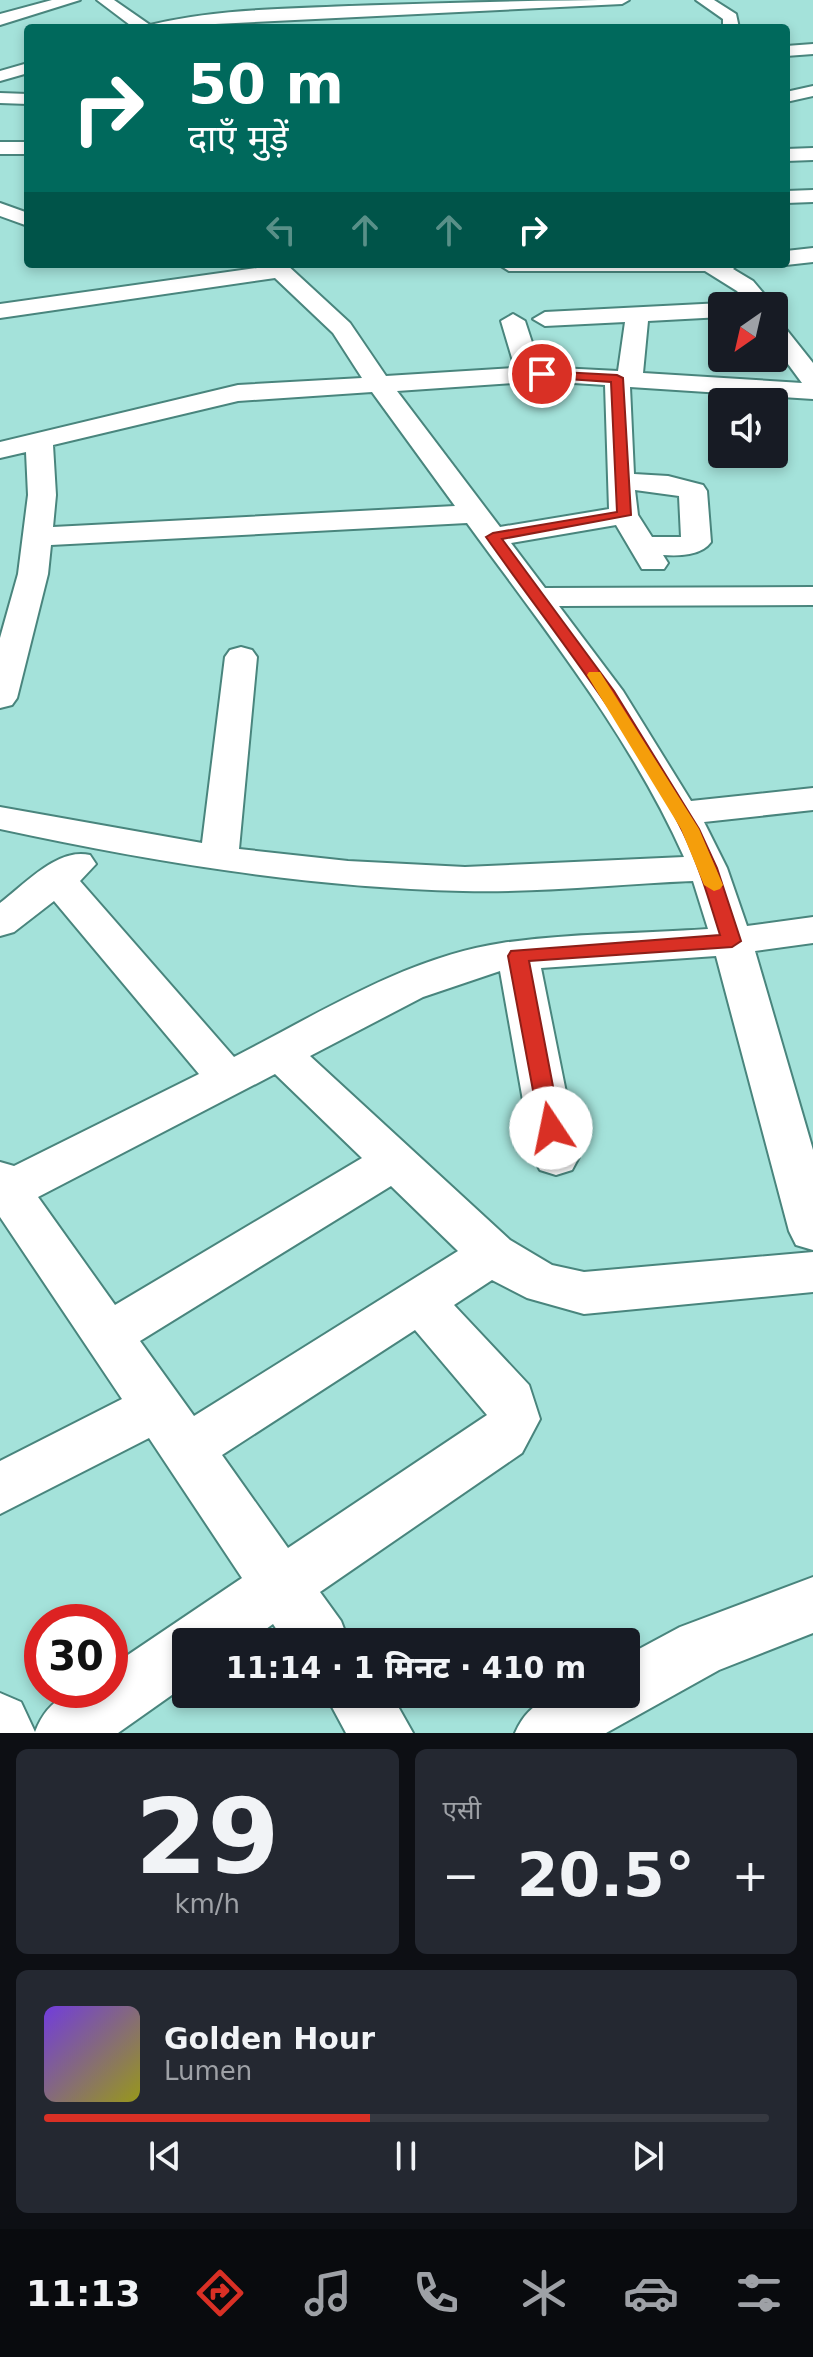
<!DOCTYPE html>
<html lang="hi">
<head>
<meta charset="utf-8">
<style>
	:root { --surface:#171b24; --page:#242831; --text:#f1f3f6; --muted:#9ea1a6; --line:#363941; --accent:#d93025 }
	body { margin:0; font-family:"DejaVu Sans","Noto Sans Devanagari",sans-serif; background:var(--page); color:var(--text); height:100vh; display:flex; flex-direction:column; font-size:30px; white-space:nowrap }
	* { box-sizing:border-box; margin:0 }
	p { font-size:26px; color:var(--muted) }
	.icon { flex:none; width:44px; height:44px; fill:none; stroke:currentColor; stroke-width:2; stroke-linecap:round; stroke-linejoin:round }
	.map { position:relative; height:1733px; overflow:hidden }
	.sheet { display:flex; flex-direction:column; gap:16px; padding:16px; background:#0d0f14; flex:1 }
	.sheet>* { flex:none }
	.banner { position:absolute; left:24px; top:24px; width:766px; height:244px; border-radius:8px; box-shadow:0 4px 12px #0003; background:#00695c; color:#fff; overflow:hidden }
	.needle { width:52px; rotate:214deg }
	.fabs { position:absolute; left:708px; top:292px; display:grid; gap:16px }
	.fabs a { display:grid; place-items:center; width:80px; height:80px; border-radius:8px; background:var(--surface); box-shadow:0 4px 12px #0003; font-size:40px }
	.speed { position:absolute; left:24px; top:1604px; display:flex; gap:16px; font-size:40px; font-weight:700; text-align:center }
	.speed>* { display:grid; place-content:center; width:104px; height:104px; border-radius:50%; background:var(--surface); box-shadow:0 4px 12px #0003; line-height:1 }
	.speed .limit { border:12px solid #d22; background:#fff; color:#111 }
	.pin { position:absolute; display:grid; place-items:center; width:68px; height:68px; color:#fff; margin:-34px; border:4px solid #fff; border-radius:50%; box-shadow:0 2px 8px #0007 }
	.me { position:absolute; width:88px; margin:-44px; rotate:349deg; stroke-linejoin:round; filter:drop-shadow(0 0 6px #0008) }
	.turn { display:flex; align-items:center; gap:28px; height:168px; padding:0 32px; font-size:36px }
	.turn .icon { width:104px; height:104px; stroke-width:2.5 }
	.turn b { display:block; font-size:56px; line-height:68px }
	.lanes { display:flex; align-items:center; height:76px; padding:0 32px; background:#0003; justify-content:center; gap:40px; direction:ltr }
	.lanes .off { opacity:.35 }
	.big { font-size:60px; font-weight:800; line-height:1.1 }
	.sheet .card { flex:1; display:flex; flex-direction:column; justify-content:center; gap:12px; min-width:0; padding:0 28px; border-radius:12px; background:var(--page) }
	.sheet .dial { align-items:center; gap:0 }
	.dial b { font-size:104px; line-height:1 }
	.song { display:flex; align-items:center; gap:24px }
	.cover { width:96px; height:96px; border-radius:12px; background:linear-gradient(135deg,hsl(260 70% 55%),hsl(60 70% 35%)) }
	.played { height:8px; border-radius:4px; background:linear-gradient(90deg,var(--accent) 45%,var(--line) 45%) }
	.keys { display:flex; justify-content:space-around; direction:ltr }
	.heat { display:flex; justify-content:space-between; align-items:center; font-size:44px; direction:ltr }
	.sheet .tiles { flex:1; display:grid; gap:16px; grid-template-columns:1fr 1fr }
	.card:last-child { grid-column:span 2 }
	.trip { position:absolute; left:172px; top:1628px; width:468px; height:80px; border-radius:8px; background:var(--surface); box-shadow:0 4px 12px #0003; font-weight:800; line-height:80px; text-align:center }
	.dock { display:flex; height:128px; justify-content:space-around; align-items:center; background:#090b0e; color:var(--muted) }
	.dock .icon { width:56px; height:56px }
	.dock .on { color:var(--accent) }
	.dock b { font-size:36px; color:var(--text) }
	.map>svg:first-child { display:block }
</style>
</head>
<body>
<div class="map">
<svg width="813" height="1733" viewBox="0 0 813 1733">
	<rect width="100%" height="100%" fill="#a4e2da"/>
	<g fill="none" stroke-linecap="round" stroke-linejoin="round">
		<defs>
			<path id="minor" d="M97 0H114L150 25C214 9 283 9 349 6 443 3 536 0 629 0L622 4 134 28Z
				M696 0H714L736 14 739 28H723V19Z
				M813 44V54L786 56V46Z
				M28 63V73L0 81V71Z
				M813 86V96L786 102V92Z
				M0 93 28 94V104L0 103Z
				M0 142H28V154H0Z
				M813 148V160L786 161V149Z
				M813 190V202L786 203V191Z
				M0 203 28 213V226L0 216Z
				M813 248V262L786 265 784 264 786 251Z
				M262 264H286L350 323 386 376 515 368 501 321 513 314 525 321 540 367 618 371 625 322 545 326 533 319 545 312 722 303 731 306H722V317L648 321 643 373 802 383 774 345V322L782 324 813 363V399L630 387 634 474 668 476 703 485 707 491 711 542C701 556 679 556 663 555L668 563 664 569H642L616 525 511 543 545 588 813 587V605L559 606 623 691 691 801 813 788V810L704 822 727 868 747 926 813 917V943L755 951 813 1150V1250L796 1245 789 1231 716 956 541 968 579 1157 572 1170 556 1175 540 1170 533 1157 500 971 423 997 310 1056 510 1240 552 1265 584 1272 813 1252V1292L584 1314 527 1298 492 1280 454 1305 529 1385 540 1419 522 1453 320 1592 341 1621 349 1642H285L273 1624 248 1642H186V1685L118 1733H0V1693L21 1702 35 1732C50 1694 73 1690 110 1690V1667L242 1578 149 1438 0 1514V1461L122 1399 0 1217V1162L14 1166 199 1074 54 901 14 932 0 936V903C25 884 58 847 90 855L96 864 80 881 234 1057C318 1014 407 957 502 943 569 933 640 934 708 929L693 881C616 884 539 893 463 891 306 887 153 862 0 829V807L202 843 225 657 230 650 241 647 252 650 257 657 239 849 348 861 465 867 684 857C630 736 545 630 467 523L51 545 48 574 17 698 12 705 0 708V638L18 574 28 495 26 452 0 458V442L238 385 362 378 333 333 275 278 0 318V304L264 267ZM542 381 605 385 609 509 500 527 397 391ZM372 392 455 506 53 527 56 495 53 445 238 401ZM635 490 679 496 681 537H652L638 515ZM275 1074 362 1158 115 1305 38 1197ZM391 1186 458 1251 194 1416 140 1341ZM415 1330 487 1415 288 1548 222 1455Z
				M498 264H738L733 269 753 281 774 306H750L737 291 705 271H509Z
				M813 1577V1633L719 1670 606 1733H515C536 1684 581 1694 626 1694V1656L680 1627Z
				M325 1694H391L413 1733H346Z"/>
			<path id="primary" d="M52 0H80L0 25V14Z"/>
		</defs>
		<use href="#minor" stroke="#49857d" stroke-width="4"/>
		<use href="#primary" stroke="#49857d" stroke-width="4"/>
		<use href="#minor" fill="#fff" fill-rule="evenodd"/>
		<use href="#primary" fill="#fff" fill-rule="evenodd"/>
	</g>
	<path fill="#d93025" stroke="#8d1f18" stroke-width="2" d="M542 371 617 375 623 378 631 515 502 539 614 691 699 829 717 868 741 941 732 947 529 961 561 1128 551 1136 540 1128 508 956 511 951 720 935C709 900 699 865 683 832 631 727 553 632 486 537L493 533 617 512 611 382 538 377 536 374Z"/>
	<path fill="#f59e0b" d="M589 672H600L699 829 723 885 720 889 714 891 704 885 681 829 587 675Z"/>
</svg>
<div class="fabs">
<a><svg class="needle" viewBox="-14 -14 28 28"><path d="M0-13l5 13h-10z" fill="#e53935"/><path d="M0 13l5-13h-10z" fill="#9ea1a6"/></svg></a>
<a><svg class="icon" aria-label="sound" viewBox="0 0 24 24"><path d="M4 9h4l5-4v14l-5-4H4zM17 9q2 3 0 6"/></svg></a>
</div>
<div class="speed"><div class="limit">30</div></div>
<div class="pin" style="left:542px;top:374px;background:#d93025"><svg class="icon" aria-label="arrive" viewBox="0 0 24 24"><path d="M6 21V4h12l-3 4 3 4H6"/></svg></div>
<svg class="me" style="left:551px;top:1128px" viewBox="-20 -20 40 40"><circle r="19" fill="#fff"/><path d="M0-13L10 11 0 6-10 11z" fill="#d93025"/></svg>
<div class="trip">11:14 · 1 मिनट · 410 m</div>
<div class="banner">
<div class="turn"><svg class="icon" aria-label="right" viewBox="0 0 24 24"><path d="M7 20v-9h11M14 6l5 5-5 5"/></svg><div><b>50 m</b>दाएँ मुड़ें</div></div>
<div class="lanes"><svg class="icon off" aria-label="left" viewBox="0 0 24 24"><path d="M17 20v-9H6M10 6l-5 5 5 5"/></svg><svg class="icon off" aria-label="ahead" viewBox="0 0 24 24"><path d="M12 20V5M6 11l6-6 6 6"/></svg><svg class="icon off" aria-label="ahead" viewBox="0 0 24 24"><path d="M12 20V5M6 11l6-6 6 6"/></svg><svg class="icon" aria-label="right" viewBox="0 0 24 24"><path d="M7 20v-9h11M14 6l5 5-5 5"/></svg></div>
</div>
</div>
<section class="sheet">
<div class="tiles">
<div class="card dial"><b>29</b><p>km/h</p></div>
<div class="card"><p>एसी</p>
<div class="heat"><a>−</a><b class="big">20.5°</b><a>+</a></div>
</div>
<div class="card">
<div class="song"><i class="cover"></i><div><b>Golden Hour</b><p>Lumen</p></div></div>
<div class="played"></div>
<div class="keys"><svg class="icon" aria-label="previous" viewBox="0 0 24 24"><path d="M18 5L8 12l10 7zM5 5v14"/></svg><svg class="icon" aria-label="pause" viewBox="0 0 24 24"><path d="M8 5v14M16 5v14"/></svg><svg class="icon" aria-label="next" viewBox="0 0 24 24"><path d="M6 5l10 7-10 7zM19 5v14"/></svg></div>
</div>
</div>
</section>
<nav class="dock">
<b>11:13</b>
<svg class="icon on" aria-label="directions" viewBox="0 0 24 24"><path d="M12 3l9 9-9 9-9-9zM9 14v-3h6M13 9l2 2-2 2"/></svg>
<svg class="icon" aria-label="music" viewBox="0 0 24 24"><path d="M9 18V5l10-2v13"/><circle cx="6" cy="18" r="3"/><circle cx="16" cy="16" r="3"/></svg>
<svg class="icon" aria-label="phone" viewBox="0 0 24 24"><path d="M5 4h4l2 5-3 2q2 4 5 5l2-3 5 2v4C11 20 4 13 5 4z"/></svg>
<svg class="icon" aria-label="climate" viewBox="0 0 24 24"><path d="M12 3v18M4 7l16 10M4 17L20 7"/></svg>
<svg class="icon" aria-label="car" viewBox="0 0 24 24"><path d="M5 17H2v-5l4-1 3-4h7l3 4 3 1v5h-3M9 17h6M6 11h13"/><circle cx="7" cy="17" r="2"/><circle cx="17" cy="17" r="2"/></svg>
<svg class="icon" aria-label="filters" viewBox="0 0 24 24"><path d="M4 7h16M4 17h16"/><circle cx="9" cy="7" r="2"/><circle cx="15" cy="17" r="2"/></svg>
</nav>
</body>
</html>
